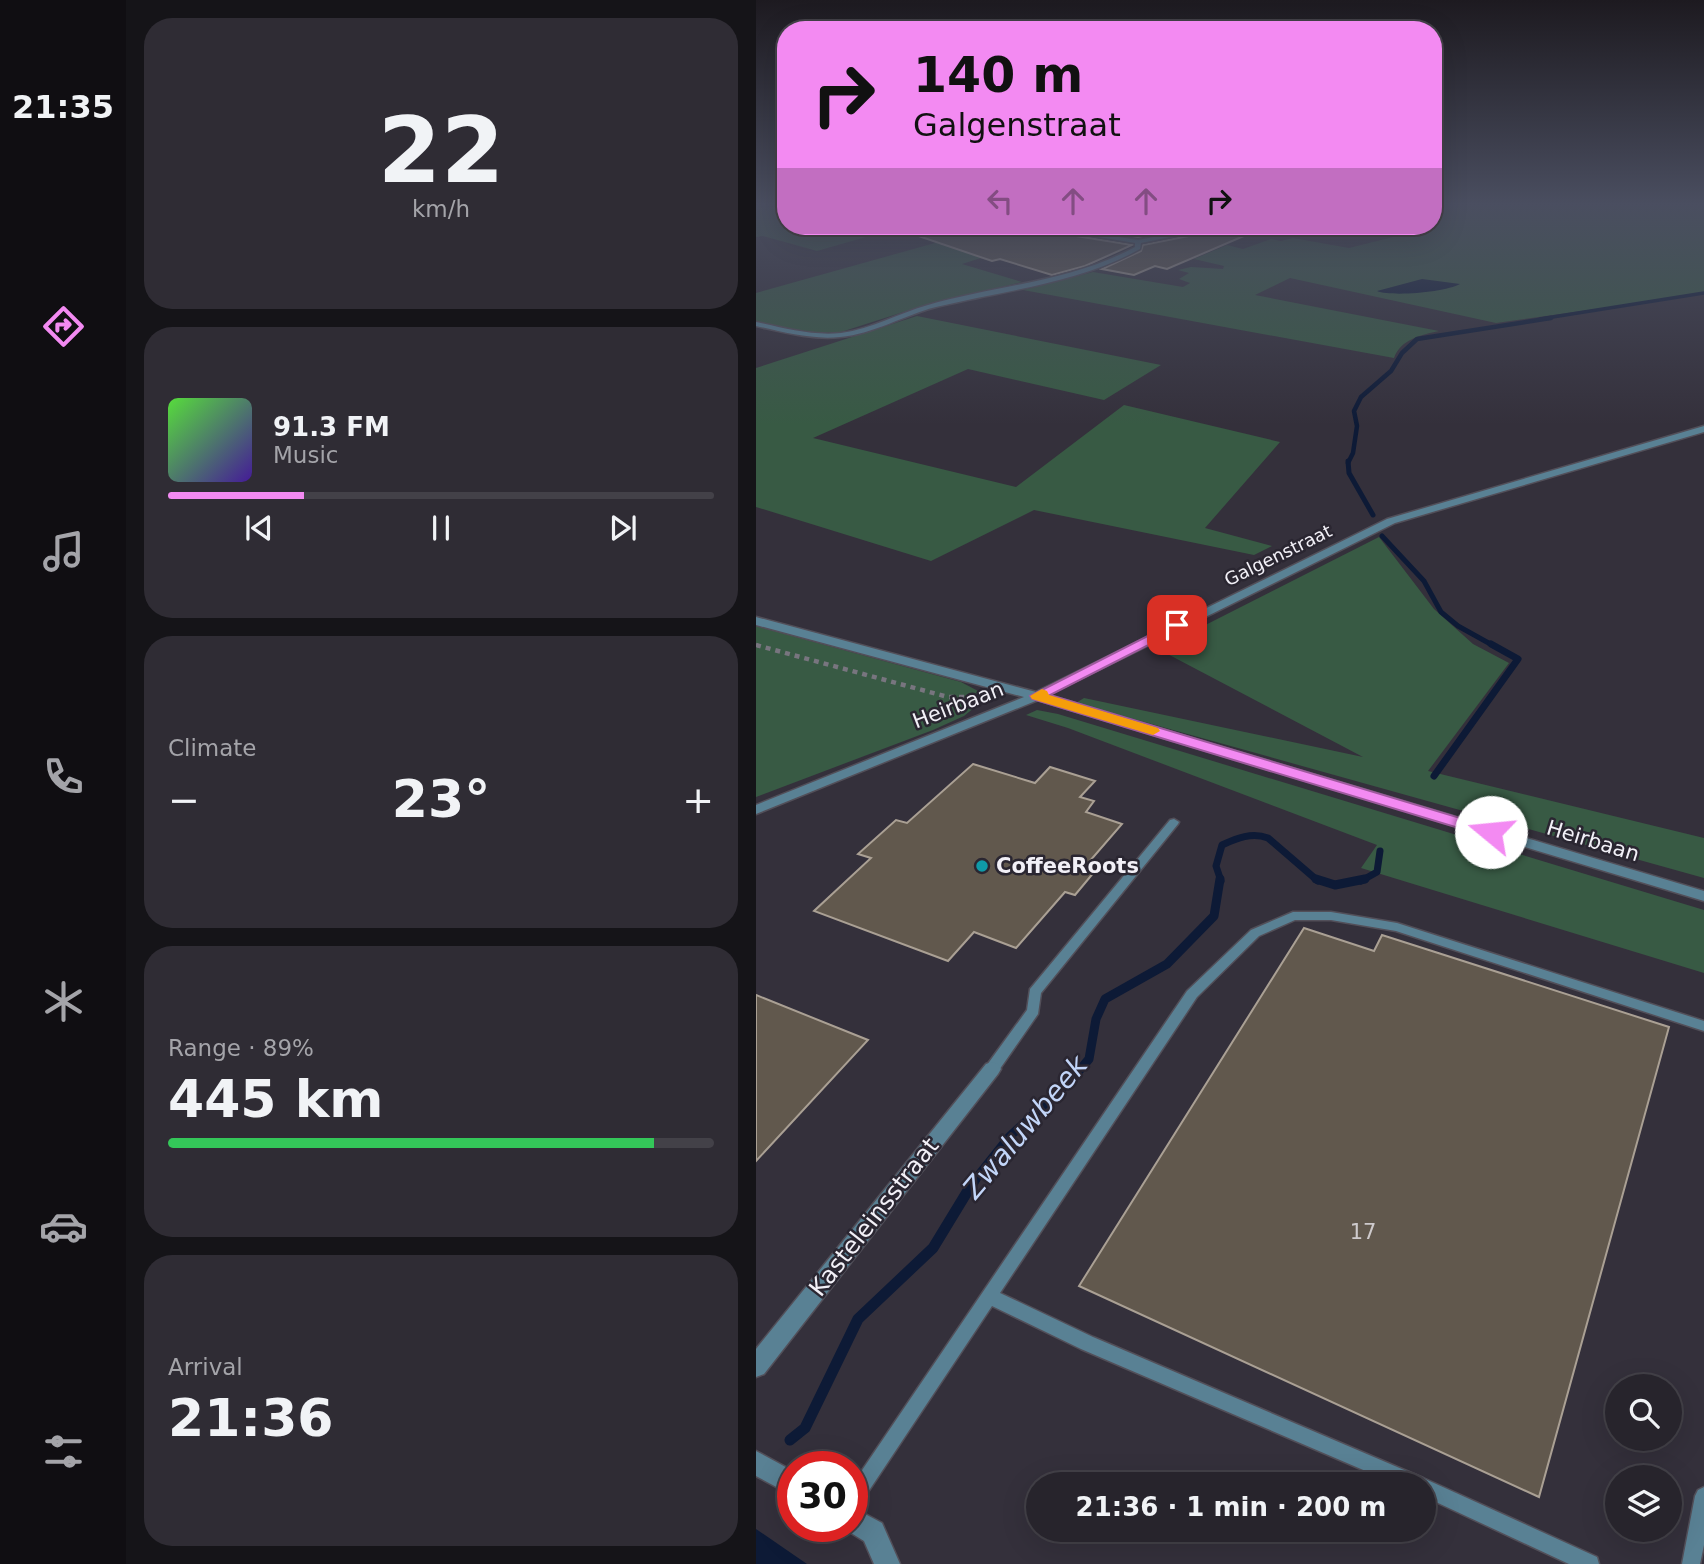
<!DOCTYPE html>
<html lang="en">
<head>
<meta charset="utf-8">
<style>
	:root { --surface:#27242c; --page:#2f2c34; --text:#f1f3f6; --muted:#a4a4a9; --line:#434148; --accent:#f38af2 }
	body { margin:0; font-family:"DejaVu Sans",sans-serif; background:var(--page); color:var(--text); height:100vh; display:flex; flex-direction:column; font-size:26px; white-space:nowrap }
	* { box-sizing:border-box; margin:0 }
	p { font-size:23px; color:var(--muted) }
	.icon { flex:none; width:38px; height:38px; fill:none; stroke:currentColor; stroke-width:2; stroke-linecap:round; stroke-linejoin:round }
	.map { position:relative; flex:1; overflow:hidden }
	.drawer { display:flex; flex-direction:column; gap:18px; padding:18px; background:#151418; width:630px }
	.drawer>* { flex:none }
	.hud { position:absolute; left:21px; top:21px; width:665px; height:214px; border-radius:28px; box-shadow:0 7px 28px #0002,0 0 0 2px var(--line); background:#f38af2; color:#111; overflow:hidden }
	.tools { position:absolute; left:849px; top:1374px; display:grid; gap:14px }
	.tools a { display:grid; place-items:center; width:77px; height:77px; border-radius:50%; background:var(--surface); box-shadow:0 7px 28px #0002,0 0 0 2px var(--line); font-size:35px }
	.speed { position:absolute; left:21px; top:1451px; display:flex; gap:14px; font-size:35px; font-weight:700; text-align:center }
	.speed>* { display:grid; place-content:center; width:91px; height:91px; border-radius:50%; background:var(--surface); box-shadow:0 7px 28px #0002,0 0 0 2px var(--line); line-height:1 }
	.speed .limit { border:10px solid #d22; background:#fff; color:#111 }
	.pin { position:absolute; display:grid; place-items:center; width:60px; height:60px; color:#fff; margin:-30px; border-radius:14px; box-shadow:0 4px 10px #0006 }
	.me { position:absolute; width:77px; margin:-38px; rotate:287deg; stroke-linejoin:round; filter:drop-shadow(0 0 5px #0008) }
	.turn { display:flex; align-items:center; gap:24px; height:147px; padding:0 21px; font-size:32px }
	.turn .icon { width:91px; height:91px; stroke-width:2.5 }
	.turn b { display:block; font-size:49px; line-height:60px }
	.lanes { display:flex; align-items:center; height:66px; padding:0 21px; background:#0003; justify-content:center; gap:35px; direction:ltr }
	.lanes .off { opacity:.35 }
	.big { font-size:52px; font-weight:700; line-height:1.1 }
	.drawer .widget { flex:1; display:flex; flex-direction:column; justify-content:center; gap:10px; min-width:0; padding:0 24px; border-radius:28px; background:var(--page) }
	.drawer .dial { align-items:center; gap:0 }
	.dial b { font-size:91px; line-height:1 }
	.song { display:flex; align-items:center; gap:21px }
	.cover { width:84px; height:84px; border-radius:10px; background:linear-gradient(135deg,hsl(110 70% 55%),hsl(260 70% 35%)) }
	.played { height:7px; border-radius:4px; background:linear-gradient(90deg,var(--accent) 25%,var(--line) 25%) }
	.keys { display:flex; justify-content:space-around; direction:ltr }
	.heat { display:flex; justify-content:space-between; align-items:center; font-size:38px; direction:ltr }
	.charge { height:10px; border-radius:5px; background:linear-gradient(90deg,#34c759 89%,var(--line) 0) }
	.trip { position:absolute; left:270px; top:1472px; width:410px; height:70px; border-radius:35px; background:var(--surface); box-shadow:0 7px 28px #0002,0 0 0 2px var(--line); font-weight:700; line-height:70px; text-align:center }
	main { display:flex; flex:1; min-height:0 }
	.tabs { display:flex; flex-direction:column; width:126px; justify-content:space-around; align-items:center; background:#100e12; color:var(--muted) }
	.tabs .icon { width:49px; height:49px }
	.tabs .on { color:var(--accent) }
	.tabs b { font-size:32px; color:var(--text) }
	.map>svg:first-child { display:block }
</style>
</head>
<body>
<main>
<nav class="tabs">
<b>21:35</b>
<svg class="icon on" aria-label="directions" viewBox="0 0 24 24"><path d="M12 3l9 9-9 9-9-9zM9 14v-3h6M13 9l2 2-2 2"/></svg>
<svg class="icon" aria-label="music" viewBox="0 0 24 24"><path d="M9 18V5l10-2v13"/><circle cx="6" cy="18" r="3"/><circle cx="16" cy="16" r="3"/></svg>
<svg class="icon" aria-label="phone" viewBox="0 0 24 24"><path d="M5 4h4l2 5-3 2q2 4 5 5l2-3 5 2v4C11 20 4 13 5 4z"/></svg>
<svg class="icon" aria-label="climate" viewBox="0 0 24 24"><path d="M12 3v18M4 7l16 10M4 17L20 7"/></svg>
<svg class="icon" aria-label="car" viewBox="0 0 24 24"><path d="M5 17H2v-5l4-1 3-4h7l3 4 3 1v5h-3M9 17h6M6 11h13"/><circle cx="7" cy="17" r="2"/><circle cx="17" cy="17" r="2"/></svg>
<svg class="icon" aria-label="filters" viewBox="0 0 24 24"><path d="M4 7h16M4 17h16"/><circle cx="9" cy="7" r="2"/><circle cx="15" cy="17" r="2"/></svg>
</nav>
<section class="drawer">
<div class="widget dial"><b>22</b><p>km/h</p></div>
<div class="widget">
<div class="song"><i class="cover"></i><div><b>91.3 FM</b><p>Music</p></div></div>
<div class="played"></div>
<div class="keys"><svg class="icon" aria-label="previous" viewBox="0 0 24 24"><path d="M18 5L8 12l10 7zM5 5v14"/></svg><svg class="icon" aria-label="pause" viewBox="0 0 24 24"><path d="M8 5v14M16 5v14"/></svg><svg class="icon" aria-label="next" viewBox="0 0 24 24"><path d="M6 5l10 7-10 7zM19 5v14"/></svg></div>
</div>
<div class="widget"><p>Climate</p>
<div class="heat"><a>−</a><b class="big">23°</b><a>+</a></div>
</div>
<div class="widget"><p>Range · 89%</p><b class="big">445 km</b><div class="charge"></div></div>
<div class="widget"><p>Arrival</p><b class="big">21:36</b></div>
</section>
<div class="map">
<svg width="948" height="1564" viewBox="0 0 948 1564">
	<rect width="100%" height="100%" fill="#34303b"/>
	<path fill="#385a44" d="M0 206 30 207V226H47L110 237 61 251 7 236 0 237Z
		M685 206H948V294L740 323 534 278 499 295 683 331C665 335 645 339 638 358L267 290 337 272 427 287 434 283 423 279 433 273 422 270 435 267 467 269 468 266 438 259 471 245 487 249 515 239 525 241 537 238 593 248 637 237 609 227 615 226H677V215L687 211 679 209Z
		M186 241 228 257 206 264 266 282 160 308 85 332 59 333 0 322V293Z
		M161 316 405 365 348 400 212 369 57 438 260 487 368 405 524 442 449 528 516 546 498 555 278 510 175 561 0 507V368Z
		M623 537 678 609 717 644 753 663 672 771 948 838V878L320 703 328 698 607 757 402 649Z
		M0 626 205 682 222 691 229 699 208 716 177 730 0 797Z
		M281 710 302 714 948 910V973L605 868 621 845 312 728 270 715Z"/>
	<path fill="#0d1a36" d="M666 279 704 284C690 292 636 297 621 291Z
		M0 1529 51 1564H0Z"/>
	<g fill="none" stroke-linecap="round" stroke-linejoin="round">
		<path stroke="#0d1a36" stroke-width="3.5" d="M784 319 948 293"/>
		<path stroke="#0d1a36" stroke-width="4.5" d="M592 463 597 453 601 426 598 411 605 397 635 371 646 353 661 339 795 318"/>
		<path stroke="#0d1a36" stroke-width="5" d="M592 461 593 473 617 515
			M626 536 668 581 685 612 702 626 738 646"/>
		<path stroke="#0d1a36" stroke-width="7" d="M678 776 762 659 735 644
			M465 881 460 866 466 845C481 838 496 832 512 838L562 881
			M605 881 621 872 624 851"/>
		<path stroke="#0d1a36" stroke-width="9" d="M560 879 579 885 609 879
			M218 1181 253 1137 316 1079 333 1059 340 1019 349 999 411 964 458 916 464 879"/>
		<path stroke="#0d1a36" stroke-width="11" d="M34 1440 49 1428 102 1319 177 1248 219 1179"/>
	</g>
	<path fill="#61584d" stroke="#aaa094" stroke-width="2" d="M142 226H274L277 229 376 245 329 266 296 275 244 259 236 261 142 229Z
		M306 226H443L382 237Z
		M470 226H511L411 269 399 266 378 275 346 269 385 251 387 245 468 229Z
		M217 764 279 783 294 767 339 781 324 797 338 801 330 812 366 824 333 862 344 865 319 895 309 892 260 948 218 932 192 961 58 911 115 858 102 854 140 820 151 823Z
		M548 928 618 951 626 935 913 1027 783 1497 323 1286Z
		M0 995 112 1040 0 1161Z"/>
	<g fill="none" stroke-linecap="round" stroke-linejoin="round">
		<defs>
			<path id="service" d="M418 819 423 822 422 824 285 993 282 1014 241 1073 236 1074 231 1073 229 1069 231 1065 271 1010 274 989 414 820Z
				M537 912H575L641 923 948 1021V1031L640 931 575 920H539L503 936 441 997 244 1293 337 1337 667 1478 841 1557 843 1564H813L667 1496V1484H640L325 1349 236 1306 102 1507 96 1510V1485L431 991 495 930Z
				M948 1487V1545L944 1564H926L939 1496 942 1490Z"/>
			<path id="minor" d="M277 226H290L382 240 456 226H467L385 243 384 249C321 284 249 290 180 307 148 315 118 334 84 337 56 340 27 332 0 326V322C28 328 56 336 85 333 116 329 143 313 172 305 241 285 315 282 379 247V243Z
				M948 426V432L639 523 292 695 948 891V901L282 700 0 814V805L268 697 0 625V617L280 692 631 519Z
				M236 1062 242 1064 245 1069 242 1074 8 1374 0 1377V1349L230 1064Z
				M0 1451 37 1471V1496L0 1476Z
				M96 1507 126 1523 144 1564H118L108 1541 87 1528V1526H96Z"/>
		</defs>
		<use href="#service" stroke="#524f59" stroke-width="3"/>
		<use href="#minor" stroke="#524f59" stroke-width="3"/>
		<path stroke="#78757f" stroke-width="3.5" stroke-dasharray="4.5 4.5" stroke-linecap="butt" d="M0 645 3 646"/>
		<path stroke="#78757f" stroke-width="4.5" stroke-dasharray="5 5" stroke-linecap="butt" d="M0 645 192 697H217"/>
		<use href="#service" fill="#598194" fill-rule="evenodd"/>
		<use href="#minor" fill="#598194" fill-rule="evenodd"/>
	</g>
	<linearGradient id="sky" x2="0" y2="1"><stop stop-color="#1d1a20"/><stop offset="0.48" stop-color="#4a4e60"/><stop offset="1" stop-color="#4a4e60" stop-opacity="0"/></linearGradient>
	<rect width="948" height="425" fill="url(#sky)"/>
	<path fill="#f38af2" stroke="#9e5a9d" stroke-width="2" d="M421 621 426 622V628L294 695 741 829 743 832 741 836H729L276 699 274 696Z"/>
	<path fill="#f59e0b" d="M286 689 291 691 293 695 402 728 404 731 397 735 276 699 274 696Z"/>
	<circle fill="#0f9aa8" stroke="#2a2631" stroke-width="2.5" cx="226" cy="866" r="7"/>
	<g text-anchor="middle" dominant-baseline="central" stroke-width="5" stroke-linejoin="round" paint-order="stroke">
		<g font-size="18" fill="#f2f0f7" stroke="#2a2631">
			<text transform="translate(522 555) rotate(-26)">Galgenstraat</text>
		</g>
		<g font-size="21" fill="#f2f0f7" stroke="#2a2631">
			<text transform="translate(202 705) rotate(-21)">Heirbaan</text>
			<text transform="translate(837 841) rotate(17)">Heirbaan</text>
		</g>
		<g font-size="21" font-weight="bold" fill="#f2f0f7" stroke="#2a2631" text-anchor="start">
			<text x="240" y="866">CoffeeRoots</text>
		</g>
		<g font-size="21" fill="#cecacc">
			<text x="607" y="1232">17</text>
		</g>
		<g font-size="24" fill="#f2f0f7" stroke="#2a2631">
			<text transform="translate(118 1217) rotate(-52)">Kasteleinsstraat</text>
		</g>
		<g font-size="28" font-style="italic" fill="#c2d5f8" stroke="#2a2631">
			<text transform="translate(269 1127) rotate(-50)">Zwaluwbeek</text>
		</g>
	</g>
</svg>
<div class="tools">
<a><svg class="icon" aria-label="search" viewBox="0 0 24 24"><circle cx="10" cy="10" r="6"/><path d="M15 15l6 6"/></svg></a>
<a><svg class="icon" aria-label="layers" viewBox="0 0 24 24"><path d="M12 4l9 5-9 5-9-5zM3 14l9 5 9-5"/></svg></a>
</div>
<div class="speed"><div class="limit">30</div></div>
<div class="pin" style="left:421px;top:625px;background:#d93025"><svg class="icon" aria-label="arrive" viewBox="0 0 24 24"><path d="M6 21V4h12l-3 4 3 4H6"/></svg></div>
<svg class="me" style="left:735px;top:832px" viewBox="-20 -20 40 40"><circle r="19" fill="#fff"/><path d="M0-13L10 11 0 6-10 11z" fill="#f38af2"/></svg>
<div class="trip">21:36 · 1 min · 200 m</div>
<div class="hud">
<div class="turn"><svg class="icon" aria-label="right" viewBox="0 0 24 24"><path d="M7 20v-9h11M14 6l5 5-5 5"/></svg><div><b>140 m</b>Galgenstraat</div></div>
<div class="lanes"><svg class="icon off" aria-label="left" viewBox="0 0 24 24"><path d="M17 20v-9H6M10 6l-5 5 5 5"/></svg><svg class="icon off" aria-label="ahead" viewBox="0 0 24 24"><path d="M12 20V5M6 11l6-6 6 6"/></svg><svg class="icon off" aria-label="ahead" viewBox="0 0 24 24"><path d="M12 20V5M6 11l6-6 6 6"/></svg><svg class="icon" aria-label="right" viewBox="0 0 24 24"><path d="M7 20v-9h11M14 6l5 5-5 5"/></svg></div>
</div>
</div>
</main>
</body>
</html>
